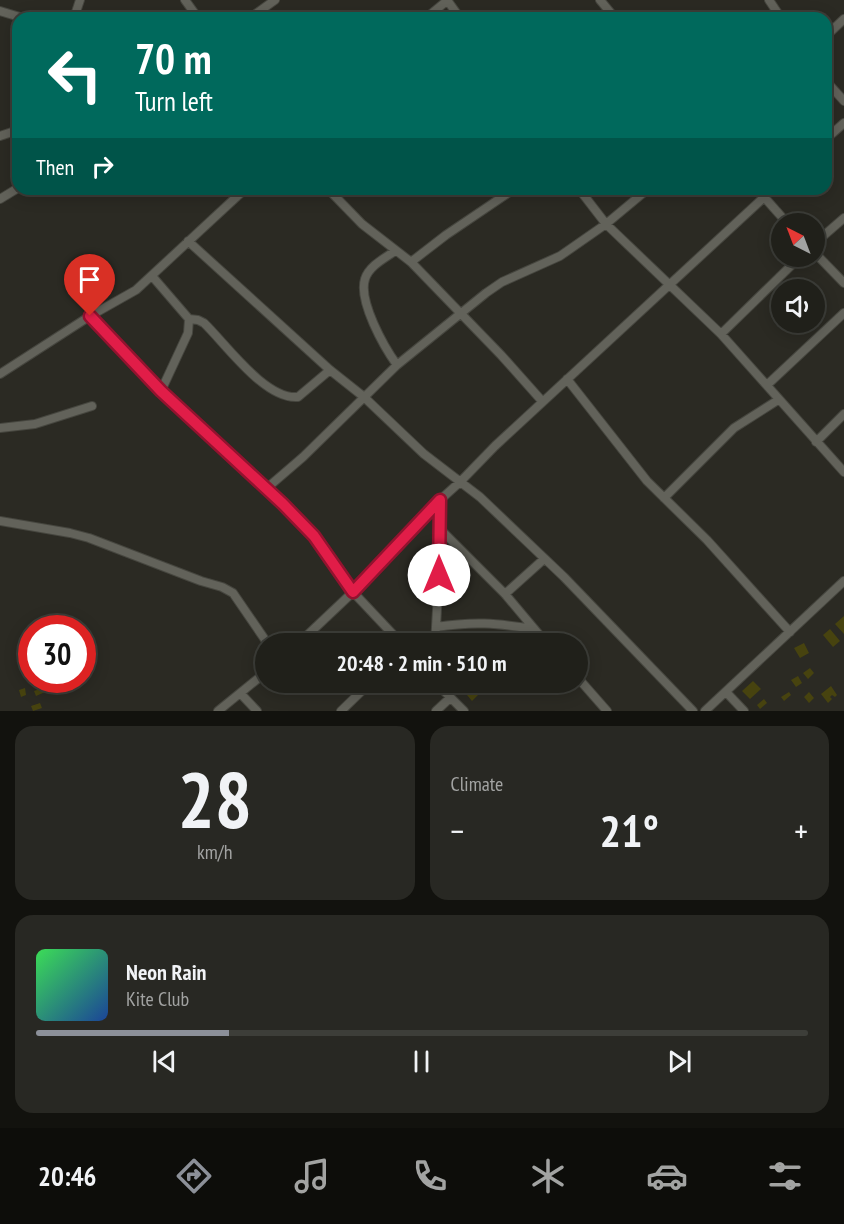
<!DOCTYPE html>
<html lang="en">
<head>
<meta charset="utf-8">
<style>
	:root { --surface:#20201a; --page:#282823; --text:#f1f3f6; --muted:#a2a3a2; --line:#3d3e39; --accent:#8c9099 }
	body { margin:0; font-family:"PT Sans Narrow",sans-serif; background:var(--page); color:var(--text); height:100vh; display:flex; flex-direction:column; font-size:22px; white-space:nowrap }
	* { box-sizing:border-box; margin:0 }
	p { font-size:20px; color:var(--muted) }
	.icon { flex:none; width:33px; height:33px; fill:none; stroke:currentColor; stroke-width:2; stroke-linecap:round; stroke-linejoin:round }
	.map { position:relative; height:711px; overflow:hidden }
	.drawer { display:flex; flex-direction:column; gap:15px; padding:15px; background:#12120e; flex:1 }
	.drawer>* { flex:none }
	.hud { position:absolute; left:12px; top:12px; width:820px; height:183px; border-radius:18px; box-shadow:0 3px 15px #0003,0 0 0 2px var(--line); background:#00695c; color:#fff; overflow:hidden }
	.needle { width:39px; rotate:318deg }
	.fabs { position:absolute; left:771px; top:213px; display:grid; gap:12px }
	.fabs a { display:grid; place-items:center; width:54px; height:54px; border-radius:50%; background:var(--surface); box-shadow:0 3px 15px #0003,0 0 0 2px var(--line); font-size:30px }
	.speed { position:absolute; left:18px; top:615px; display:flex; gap:12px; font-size:30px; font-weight:700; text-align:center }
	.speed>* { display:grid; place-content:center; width:78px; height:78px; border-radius:50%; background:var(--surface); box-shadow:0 3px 15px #0003,0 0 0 2px var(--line); line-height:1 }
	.speed .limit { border:9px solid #d22; background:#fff; color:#111 }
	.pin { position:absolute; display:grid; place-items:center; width:51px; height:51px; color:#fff; margin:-62px -26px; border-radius:50% 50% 50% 0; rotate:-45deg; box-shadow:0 0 6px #0007 }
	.pin .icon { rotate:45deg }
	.me { position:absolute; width:66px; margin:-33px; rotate:0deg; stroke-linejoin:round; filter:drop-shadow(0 0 4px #0008) }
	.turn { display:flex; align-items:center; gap:21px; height:126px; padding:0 24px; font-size:27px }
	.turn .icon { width:78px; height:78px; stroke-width:2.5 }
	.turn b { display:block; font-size:42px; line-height:51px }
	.then { display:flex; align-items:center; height:57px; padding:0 24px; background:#0003; gap:12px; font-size:22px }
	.big { font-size:45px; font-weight:700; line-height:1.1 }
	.drawer .card { flex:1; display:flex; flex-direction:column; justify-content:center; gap:9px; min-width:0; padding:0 21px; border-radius:18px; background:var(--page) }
	.drawer .dial { align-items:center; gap:0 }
	.dial b { font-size:78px; line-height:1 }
	.song { display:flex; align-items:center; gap:18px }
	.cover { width:72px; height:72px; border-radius:9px; background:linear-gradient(135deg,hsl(130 70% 55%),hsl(220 70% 35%)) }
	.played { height:6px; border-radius:3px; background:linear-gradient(90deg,var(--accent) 25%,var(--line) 25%) }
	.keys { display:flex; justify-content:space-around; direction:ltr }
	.heat { display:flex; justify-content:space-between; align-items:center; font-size:33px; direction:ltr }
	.drawer .tiles { flex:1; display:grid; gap:15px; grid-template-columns:1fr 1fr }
	.card:last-child { grid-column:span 2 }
	.trip { position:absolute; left:255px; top:633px; width:333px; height:60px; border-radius:30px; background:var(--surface); box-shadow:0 3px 15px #0003,0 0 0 2px var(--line); font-weight:700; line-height:60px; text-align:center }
	.tabs { display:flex; height:96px; justify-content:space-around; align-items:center; background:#0d0d0a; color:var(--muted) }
	.tabs .icon { width:42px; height:42px }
	.tabs .current { color:var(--accent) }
	.tabs b { font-size:27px; color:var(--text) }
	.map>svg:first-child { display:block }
</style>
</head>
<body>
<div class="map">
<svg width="844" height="711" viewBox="0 0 844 711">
	<rect width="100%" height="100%" fill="#2b2a23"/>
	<path fill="#47430f" d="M844 616V634L835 624Z
		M830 629 840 641 833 647 823 635Z
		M480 637 486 644H473Z
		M804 643 809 653 800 658 794 648Z
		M26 659H32V672H27Z
		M810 668 814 673 808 679 803 673Z
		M798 676 802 683 796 687 791 680Z
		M753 681 761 689 750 699 742 691Z
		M473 682H491L472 701 467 695 471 691 467 688Z
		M41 684 45 692 36 696 34 691 37 690 36 686Z
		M831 686 837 695 835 697 832 695 830 697 832 699 828 703 821 694Z
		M25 688 26 695 21 697 19 690Z
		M789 692 791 695 784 701 781 697Z
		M809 692 814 698 809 703 804 697Z
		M764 699 767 703 760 709 757 705Z
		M40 703 42 708 33 711 31 706Z"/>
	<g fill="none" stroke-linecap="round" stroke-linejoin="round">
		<defs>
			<path id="minor" d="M185 0 198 18
				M447 0 460 18
				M600 0 615 18
				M769 0 781 18
				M0 11 23 18
				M74 18 80 0
				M250 18 275 0
				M426 18 448 0
				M826 36 844 19
				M826 81 844 101
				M0 136 18 130
				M826 139 844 123
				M328 189 362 224 411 262 501 355 542 401
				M579 189 606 224 721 334 844 472
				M757 189 788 224
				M0 199 18 188
				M188 241 330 370 364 397 424 454 480 497 564 577 693 711
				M814 244 844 218
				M395 251C385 258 369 266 365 279 358 301 384 347 397 365
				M814 252 844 283
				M411 262 446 235 514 189
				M152 276 189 319 188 333 161 391
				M90 316 161 391 267 488 313 536 353 592 402 644
				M189 319 198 320 204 323C226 344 265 400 298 397L330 370
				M721 334 801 256
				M0 374 90 316 136 290 245 189
				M567 379 647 481 707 540 790 632
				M767 385 844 313
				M0 428 35 424 92 406
				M816 442 844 414
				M267 488 303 457 397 365 486 293 502 282 560 256 606 224 648 189
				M664 498 734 428 778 400
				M0 521 70 533 89 538 201 581 222 587 233 593 268 644
				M439 528 505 594 547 644
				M505 594 544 559
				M436 627C474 621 496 623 533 629
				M298 644 353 592 440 500 461 481 495 446 773 189
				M435 644 439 575 440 500
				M578 678 607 711
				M435 682 464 711
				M726 692 744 711
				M241 694 257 711
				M218 711 266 672
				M341 711 371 682
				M436 711 450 698
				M705 711 844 581"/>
		</defs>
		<use href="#minor" stroke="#46463f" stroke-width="10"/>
		<use href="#minor" stroke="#62625a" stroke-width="8"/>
	</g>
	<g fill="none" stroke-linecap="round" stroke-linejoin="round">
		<defs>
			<path id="route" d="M90 316 161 391 283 504 314 536 353 592 440 500 439 575"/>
		</defs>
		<use href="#route" stroke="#92132f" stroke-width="15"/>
		<use href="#route" stroke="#e11d48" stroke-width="10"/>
	</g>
</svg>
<div class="fabs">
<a><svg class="needle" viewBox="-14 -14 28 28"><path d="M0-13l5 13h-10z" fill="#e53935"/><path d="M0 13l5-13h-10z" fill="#a2a3a2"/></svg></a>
<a><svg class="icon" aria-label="sound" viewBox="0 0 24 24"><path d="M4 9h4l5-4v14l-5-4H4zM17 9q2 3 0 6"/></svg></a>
</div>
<div class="speed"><div class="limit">30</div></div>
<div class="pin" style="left:90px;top:316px;background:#d93025"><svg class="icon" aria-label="arrive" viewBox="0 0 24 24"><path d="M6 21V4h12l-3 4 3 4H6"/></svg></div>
<svg class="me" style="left:439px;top:575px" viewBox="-20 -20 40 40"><circle r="19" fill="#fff"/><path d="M0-13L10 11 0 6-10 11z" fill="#e11d48"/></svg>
<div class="trip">20:48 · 2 min · 510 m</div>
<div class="hud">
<div class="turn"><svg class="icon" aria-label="left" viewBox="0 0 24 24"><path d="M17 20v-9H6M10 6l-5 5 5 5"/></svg><div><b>70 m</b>Turn left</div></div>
<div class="then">Then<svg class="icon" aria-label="right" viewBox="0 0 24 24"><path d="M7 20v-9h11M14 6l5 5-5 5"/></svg></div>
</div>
</div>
<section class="drawer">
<div class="tiles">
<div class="card dial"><b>28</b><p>km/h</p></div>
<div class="card"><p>Climate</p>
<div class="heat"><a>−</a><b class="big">21°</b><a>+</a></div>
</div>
<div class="card">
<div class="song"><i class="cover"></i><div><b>Neon Rain</b><p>Kite Club</p></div></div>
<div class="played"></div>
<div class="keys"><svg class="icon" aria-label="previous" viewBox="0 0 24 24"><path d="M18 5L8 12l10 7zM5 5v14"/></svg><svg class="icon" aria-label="pause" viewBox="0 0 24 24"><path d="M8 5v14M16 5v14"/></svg><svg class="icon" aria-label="next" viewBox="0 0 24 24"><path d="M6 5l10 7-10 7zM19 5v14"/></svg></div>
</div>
</div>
</section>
<nav class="tabs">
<b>20:46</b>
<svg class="icon current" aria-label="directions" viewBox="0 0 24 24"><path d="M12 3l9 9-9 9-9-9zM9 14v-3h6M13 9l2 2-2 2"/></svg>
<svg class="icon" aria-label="music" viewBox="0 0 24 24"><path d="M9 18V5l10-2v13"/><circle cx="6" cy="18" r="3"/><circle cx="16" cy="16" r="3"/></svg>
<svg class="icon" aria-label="phone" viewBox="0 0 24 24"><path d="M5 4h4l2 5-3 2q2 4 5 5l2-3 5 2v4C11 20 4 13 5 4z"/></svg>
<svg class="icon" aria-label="climate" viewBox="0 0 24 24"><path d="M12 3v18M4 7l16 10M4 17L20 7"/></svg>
<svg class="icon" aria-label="car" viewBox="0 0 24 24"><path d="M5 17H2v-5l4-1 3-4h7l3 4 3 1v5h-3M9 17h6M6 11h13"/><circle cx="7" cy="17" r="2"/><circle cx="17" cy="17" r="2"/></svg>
<svg class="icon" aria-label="filters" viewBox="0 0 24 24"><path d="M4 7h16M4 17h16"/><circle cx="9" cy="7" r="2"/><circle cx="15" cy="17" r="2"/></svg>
</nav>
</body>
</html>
